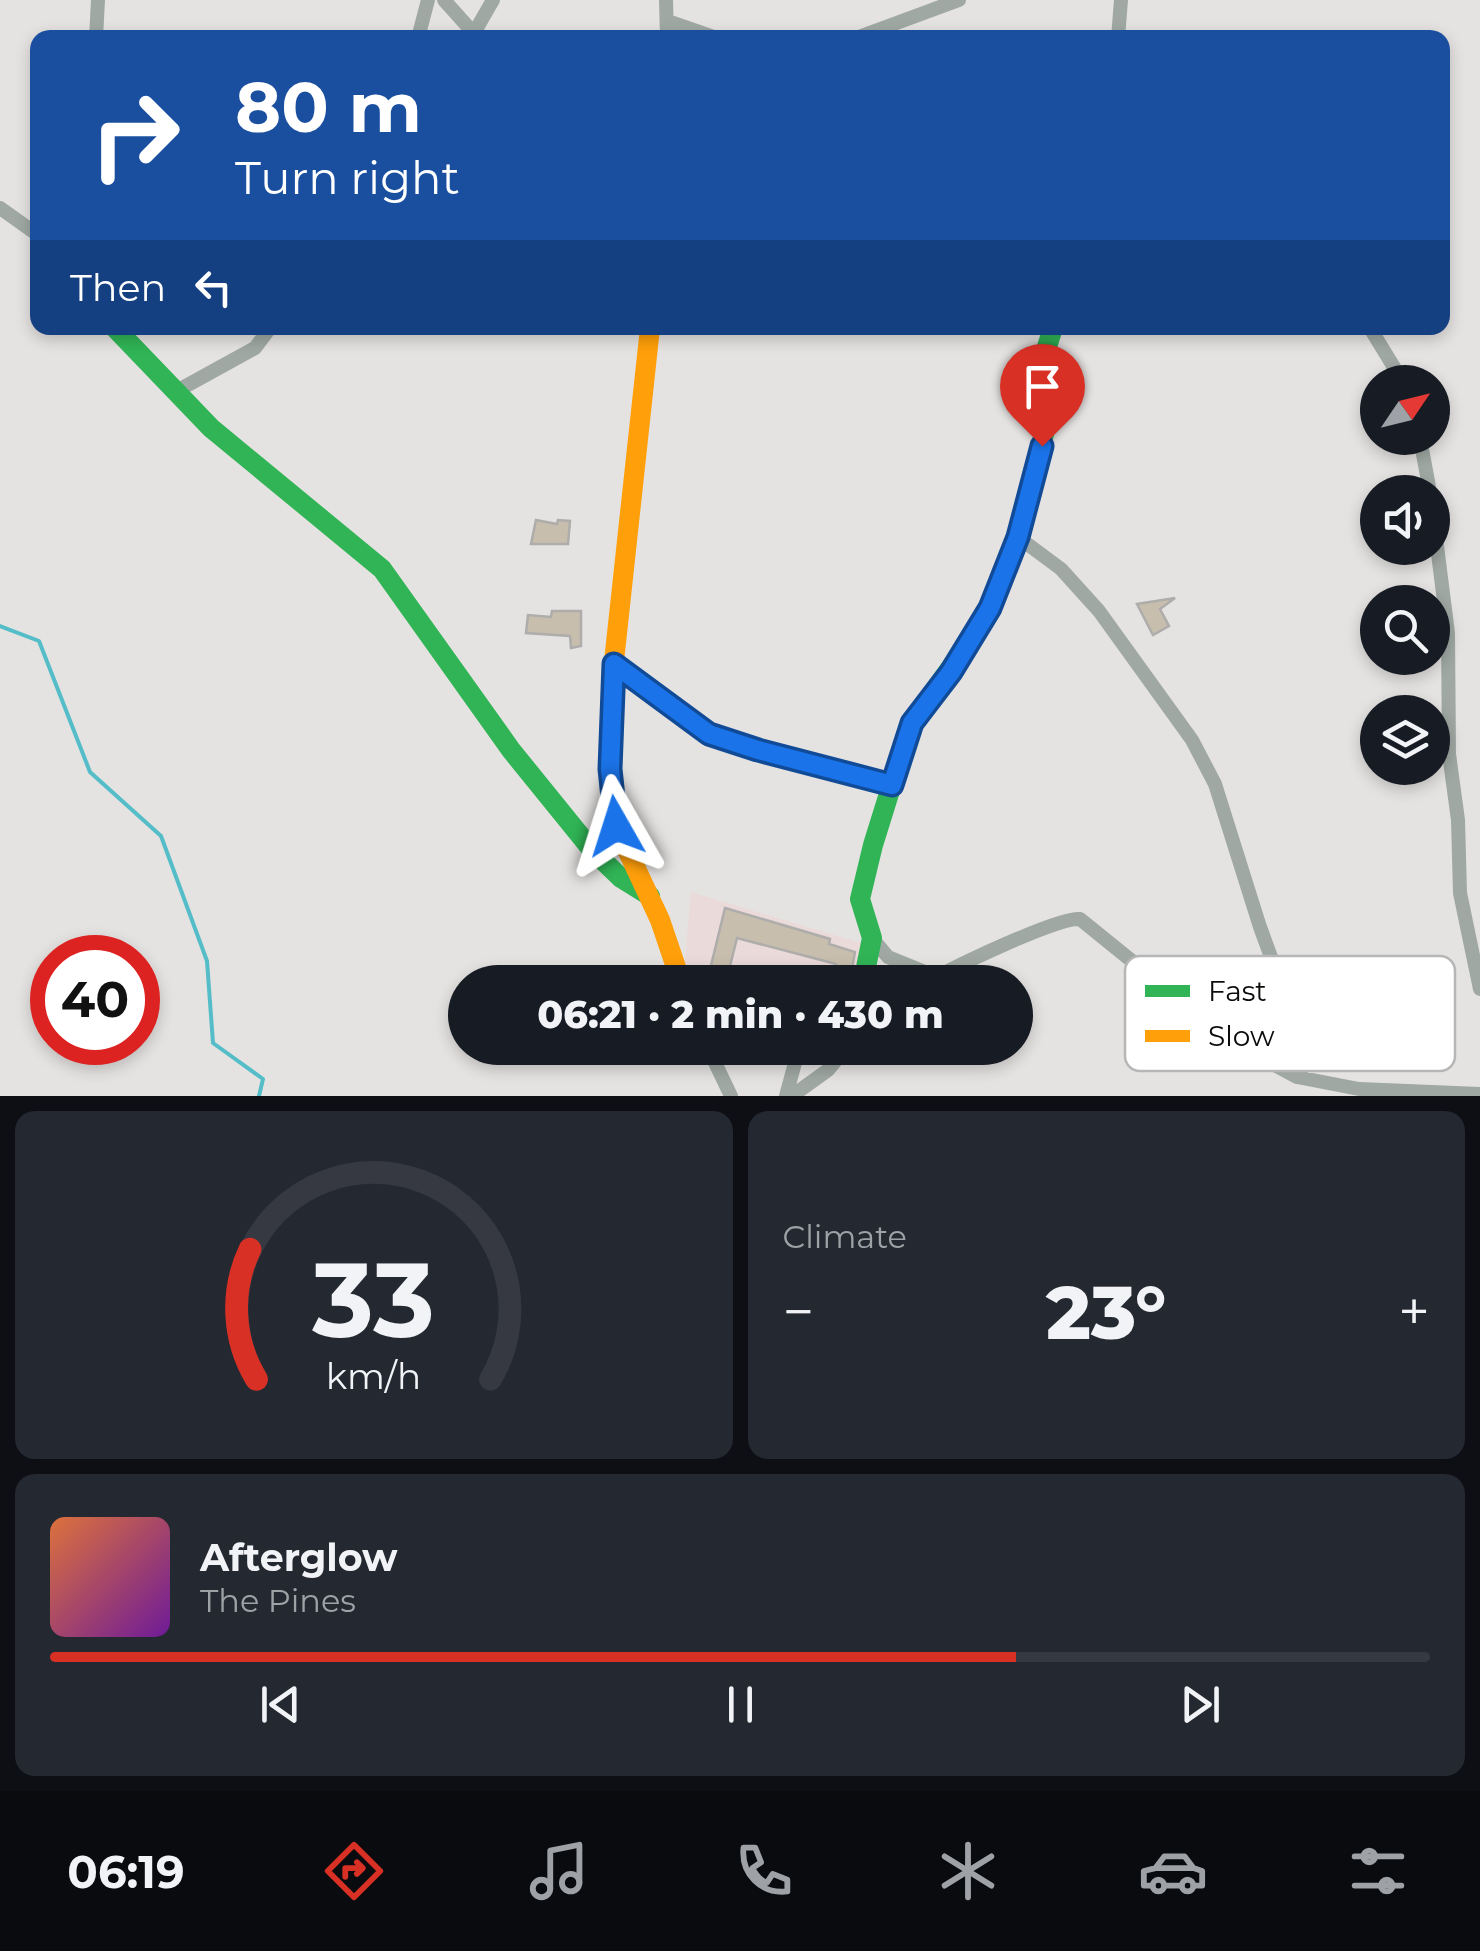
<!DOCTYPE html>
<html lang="en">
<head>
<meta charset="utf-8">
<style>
	:root { --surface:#171b24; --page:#242831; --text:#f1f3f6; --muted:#9ea1a6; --line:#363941; --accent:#d93025 }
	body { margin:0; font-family:Montserrat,sans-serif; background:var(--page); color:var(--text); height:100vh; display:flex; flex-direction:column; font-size:38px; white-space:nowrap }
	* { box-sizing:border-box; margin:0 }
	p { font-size:32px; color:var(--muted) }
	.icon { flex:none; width:55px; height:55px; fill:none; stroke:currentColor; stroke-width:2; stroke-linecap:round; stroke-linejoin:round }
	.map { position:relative; height:1096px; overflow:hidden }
	.panel { display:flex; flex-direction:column; gap:15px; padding:15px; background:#0d0f14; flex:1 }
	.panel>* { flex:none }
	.guide { position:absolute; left:30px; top:30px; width:1420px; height:305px; border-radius:20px; box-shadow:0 5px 15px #0003; background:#1a4fa0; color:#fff; overflow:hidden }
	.needle { width:65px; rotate:55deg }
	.fabs { position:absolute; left:1360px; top:365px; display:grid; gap:20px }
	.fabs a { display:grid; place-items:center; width:90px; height:90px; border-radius:50%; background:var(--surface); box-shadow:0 5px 15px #0003; font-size:50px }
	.speed { position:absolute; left:30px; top:935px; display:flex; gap:20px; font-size:50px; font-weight:700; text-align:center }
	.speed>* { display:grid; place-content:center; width:130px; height:130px; border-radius:50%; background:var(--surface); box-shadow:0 5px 15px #0003; line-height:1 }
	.speed .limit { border:15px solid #d22; background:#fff; color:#111 }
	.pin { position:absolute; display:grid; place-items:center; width:85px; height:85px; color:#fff; margin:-102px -42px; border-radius:50% 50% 50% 0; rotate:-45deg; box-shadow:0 0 10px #0007 }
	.pin .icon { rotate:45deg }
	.me { position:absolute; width:110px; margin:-55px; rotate:354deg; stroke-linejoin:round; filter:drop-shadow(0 0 8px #0008) }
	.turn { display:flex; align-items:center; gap:35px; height:210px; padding:0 40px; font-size:45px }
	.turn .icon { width:130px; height:130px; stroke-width:2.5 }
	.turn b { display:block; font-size:70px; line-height:85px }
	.then { display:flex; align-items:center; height:95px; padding:0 40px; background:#0003; gap:20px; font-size:38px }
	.big { font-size:75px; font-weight:800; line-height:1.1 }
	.panel .tile { flex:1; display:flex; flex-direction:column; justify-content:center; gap:15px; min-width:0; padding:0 35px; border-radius:20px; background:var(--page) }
	.panel .dial { align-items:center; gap:0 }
	.dial svg { height:260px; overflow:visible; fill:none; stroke:var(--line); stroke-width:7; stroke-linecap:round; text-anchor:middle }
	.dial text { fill:var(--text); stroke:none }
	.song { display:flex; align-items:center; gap:30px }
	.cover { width:120px; height:120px; border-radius:15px; background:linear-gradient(135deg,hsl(20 70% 55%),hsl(280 70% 35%)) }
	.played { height:10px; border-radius:5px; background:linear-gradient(90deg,var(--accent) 70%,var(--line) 70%) }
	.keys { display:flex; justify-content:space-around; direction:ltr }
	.heat { display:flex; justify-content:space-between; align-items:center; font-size:55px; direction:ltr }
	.panel .tiles { flex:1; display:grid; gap:15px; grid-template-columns:1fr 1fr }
	.tile:last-child { grid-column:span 2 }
	.trip { position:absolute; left:448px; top:965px; width:585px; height:100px; border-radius:50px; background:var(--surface); box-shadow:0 5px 15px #0003; font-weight:800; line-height:100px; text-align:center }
	.tabs { display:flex; height:160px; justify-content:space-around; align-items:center; background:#090b0e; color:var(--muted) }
	.tabs .icon { width:70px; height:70px }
	.tabs .current { color:var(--accent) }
	.tabs b { font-size:45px; color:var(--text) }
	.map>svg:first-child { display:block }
</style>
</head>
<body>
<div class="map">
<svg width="1480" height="1096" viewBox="0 0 1480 1096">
	<rect width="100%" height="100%" fill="#e5e3e1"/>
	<path fill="#eadad9" d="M691 892 867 945 855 982H683Z"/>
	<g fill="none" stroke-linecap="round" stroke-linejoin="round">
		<path stroke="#54bdc8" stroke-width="4" d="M0 626 39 641 90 772 161 836 207 961 213 1043 263 1079 259 1096"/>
	</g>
	<path fill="#c8bead" stroke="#aeadab" stroke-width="2.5" d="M536 520 557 524 558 520 570 521 568 544H531Z
		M1175 598 1160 609 1169 626 1153 635 1137 604Z
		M552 611H581V646L571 648 570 636 526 633 528 615 551 617Z
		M725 908 830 939 829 944 855 952 850 979 834 974 836 964 737 938 726 982H707Z"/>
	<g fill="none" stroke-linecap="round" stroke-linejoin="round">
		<path stroke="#9fa8a3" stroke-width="14" d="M444 0 478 38
			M666 0 667 38
			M668 21 717 38
			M474 33 493 0
			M96 38 98 0
			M418 38 428 0
			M856 38 959 0
			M1118 38 1121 0
			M0 208 38 235
			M1370 328 1403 382
			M175 392 255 348 270 328
			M1420 438 1430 492
			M1432 506 1448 633 1449 754 1458 820 1460 893 1480 989
			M1018 537 1061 569 1099 611 1192 740 1215 784 1260 927 1303 1044 1304 1066 1297 1077
			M614 664 709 734 758 751 892 785
			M872 938 888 957 937 977
			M929 982C951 968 1058 917 1080 919L1143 970 1209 1014 1235 1044 1297 1077 1359 1089 1480 1094
			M708 1048 731 1096
			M804 1048 835 1053 837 1048
			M786 1096 799 1048
			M792 1096 828 1070 846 1048"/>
		<path stroke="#30b455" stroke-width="20" d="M115 328 211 428 382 569 511 750 592 850 621 878 650 896
			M863 982 872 938 860 899 873 845 911 723 979 628 1018 537 1049 414 1038 375 1053 328"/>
		<path stroke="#ff9f0a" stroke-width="20" d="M650 328 611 689V769L616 826 660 920 681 982"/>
	</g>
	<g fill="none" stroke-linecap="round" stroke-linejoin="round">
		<defs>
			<path id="route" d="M616 826 610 769 614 664 709 734 758 750 892 785 912 723 951 672 990 608 1018 537 1042 446"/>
		</defs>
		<use href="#route" stroke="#114b97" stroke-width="25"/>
		<use href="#route" stroke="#1a73e8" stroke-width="18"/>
	</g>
	<rect x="1125" y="956" width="330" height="115" rx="15" fill="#fff" stroke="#b6b6b6" stroke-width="2.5"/>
	<rect x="1145" y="985" width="45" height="12" fill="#30b455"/>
	<rect x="1145" y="1030" width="45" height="12" fill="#ff9f0a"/>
	<g font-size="28" fill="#0c0c0b">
		<text x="1208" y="1001">Fast</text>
		<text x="1208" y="1046">Slow</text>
	</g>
</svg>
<div class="fabs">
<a><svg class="needle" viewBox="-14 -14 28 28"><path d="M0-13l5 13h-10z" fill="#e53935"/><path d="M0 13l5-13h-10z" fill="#9ea1a6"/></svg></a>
<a><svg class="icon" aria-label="sound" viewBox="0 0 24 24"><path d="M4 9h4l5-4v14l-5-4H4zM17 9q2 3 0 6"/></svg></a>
<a><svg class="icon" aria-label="search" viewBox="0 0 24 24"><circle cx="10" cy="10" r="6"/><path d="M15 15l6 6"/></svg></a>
<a><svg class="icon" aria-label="layers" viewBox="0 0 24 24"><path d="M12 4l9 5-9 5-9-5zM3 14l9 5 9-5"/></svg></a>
</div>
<div class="speed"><div class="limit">40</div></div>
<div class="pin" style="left:1042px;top:446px;background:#d93025"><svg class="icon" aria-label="arrive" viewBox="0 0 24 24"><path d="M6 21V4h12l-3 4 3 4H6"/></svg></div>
<svg class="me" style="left:616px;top:826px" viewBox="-20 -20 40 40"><path d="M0-17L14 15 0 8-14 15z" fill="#1a73e8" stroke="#fff" stroke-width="4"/></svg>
<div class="trip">06:21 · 2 min · 430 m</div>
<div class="guide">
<div class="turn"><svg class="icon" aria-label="right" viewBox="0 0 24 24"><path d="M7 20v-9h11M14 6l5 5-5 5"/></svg><div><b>80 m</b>Turn right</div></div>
<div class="then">Then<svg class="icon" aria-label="left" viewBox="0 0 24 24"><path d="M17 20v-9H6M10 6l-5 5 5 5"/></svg></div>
</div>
</div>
<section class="panel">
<div class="tiles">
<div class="tile dial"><svg viewBox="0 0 100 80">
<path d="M14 69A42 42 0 1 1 86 69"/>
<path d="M14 69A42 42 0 0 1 12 29" stroke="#d93025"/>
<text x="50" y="56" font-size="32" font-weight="700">33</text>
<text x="50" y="72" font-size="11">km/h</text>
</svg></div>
<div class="tile"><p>Climate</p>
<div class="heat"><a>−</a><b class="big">23°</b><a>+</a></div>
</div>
<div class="tile">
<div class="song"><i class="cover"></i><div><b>Afterglow</b><p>The Pines</p></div></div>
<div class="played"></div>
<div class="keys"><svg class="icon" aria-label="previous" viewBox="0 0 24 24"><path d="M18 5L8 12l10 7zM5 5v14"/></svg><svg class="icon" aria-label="pause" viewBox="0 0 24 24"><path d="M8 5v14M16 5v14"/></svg><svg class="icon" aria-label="next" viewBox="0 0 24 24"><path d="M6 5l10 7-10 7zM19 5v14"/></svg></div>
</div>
</div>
</section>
<nav class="tabs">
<b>06:19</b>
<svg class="icon current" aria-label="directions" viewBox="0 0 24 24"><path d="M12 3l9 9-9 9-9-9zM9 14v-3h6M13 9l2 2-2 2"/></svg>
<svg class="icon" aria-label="music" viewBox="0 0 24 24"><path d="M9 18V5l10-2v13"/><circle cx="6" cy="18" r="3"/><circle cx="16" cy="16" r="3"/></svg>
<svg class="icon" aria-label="phone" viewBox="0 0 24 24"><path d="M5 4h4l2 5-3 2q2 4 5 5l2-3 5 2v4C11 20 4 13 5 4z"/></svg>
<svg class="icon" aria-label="climate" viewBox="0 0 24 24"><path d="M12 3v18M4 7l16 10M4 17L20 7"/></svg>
<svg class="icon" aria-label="car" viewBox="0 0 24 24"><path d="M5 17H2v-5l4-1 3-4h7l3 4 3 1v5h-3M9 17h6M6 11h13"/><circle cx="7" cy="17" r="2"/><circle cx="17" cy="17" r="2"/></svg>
<svg class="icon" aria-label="filters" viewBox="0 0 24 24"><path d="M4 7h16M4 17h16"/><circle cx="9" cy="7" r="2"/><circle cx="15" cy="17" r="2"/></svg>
</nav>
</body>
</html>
